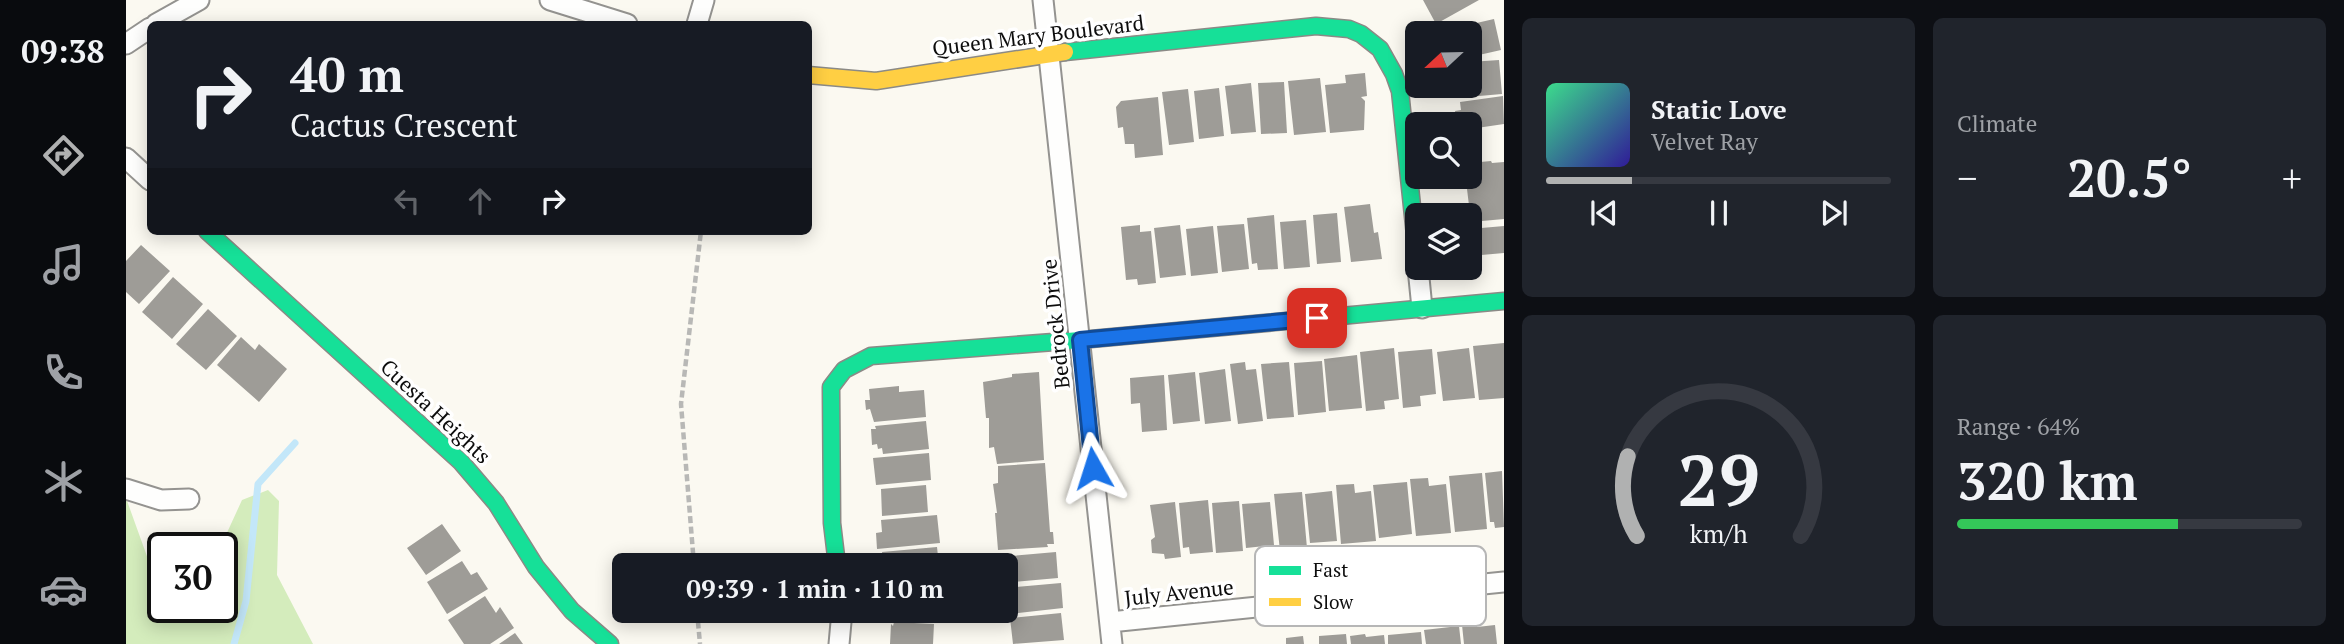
<!DOCTYPE html>
<html lang="en">
<head>
<meta charset="utf-8">
<style>
	:root { --surface:#171b24; --page:#20242c; --text:#f1f3f6; --muted:#9ea1a6; --line:#363941; --accent:#b0b1b1 }
	body { margin:0; font-family:"PT Serif",serif; background:var(--page); color:var(--text); height:100vh; display:flex; flex-direction:column; font-size:26px; white-space:nowrap }
	* { box-sizing:border-box; margin:0 }
	p { font-size:23px; color:var(--muted) }
	.icon { flex:none; width:38px; height:38px; fill:none; stroke:currentColor; stroke-width:2; stroke-linecap:round; stroke-linejoin:round }
	.map { position:relative; flex:1; overflow:hidden }
	.side { display:flex; flex-direction:column; gap:18px; padding:18px; background:#0d0f14; width:840px }
	.side>* { flex:none }
	.hud { position:absolute; left:21px; top:21px; width:665px; height:214px; border-radius:10px; box-shadow:0 4px 18px #0003; background:#171b24; color:var(--text); overflow:hidden }
	.needle { width:46px; rotate:248deg }
	.tools { position:absolute; left:1279px; top:21px; display:grid; gap:14px }
	.tools a { display:grid; place-items:center; width:77px; height:77px; border-radius:10px; background:var(--surface); box-shadow:0 4px 18px #0003; font-size:35px }
	.speed { position:absolute; left:21px; top:532px; display:flex; gap:14px; font-size:35px; font-weight:700; text-align:center }
	.speed>* { display:grid; place-content:center; width:91px; height:91px; border-radius:50%; background:var(--surface); box-shadow:0 4px 18px #0003; line-height:1 }
	.speed .limit { border:4px solid #111; border-radius:10px; background:#fff; color:#111 }
	.pin { position:absolute; display:grid; place-items:center; width:60px; height:60px; color:#fff; margin:-30px; border-radius:14px; box-shadow:0 4px 10px #0006 }
	.me { position:absolute; width:77px; margin:-38px; rotate:354deg; stroke-linejoin:round; filter:drop-shadow(0 0 5px #0008) }
	.turn { display:flex; align-items:center; gap:24px; height:147px; padding:0 28px; font-size:32px }
	.turn .icon { width:91px; height:91px; stroke-width:2.5 }
	.turn b { display:block; font-size:49px; line-height:60px }
	.lanes { display:flex; align-items:center; height:66px; padding:0 28px; background:#0003; justify-content:center; gap:35px; direction:ltr }
	.lanes .off { opacity:.35 }
	.big { font-size:52px; font-weight:600; line-height:1.1 }
	.side .widget { flex:1; display:flex; flex-direction:column; justify-content:center; gap:10px; min-width:0; padding:0 24px; border-radius:10px; background:var(--page) }
	.side .dial { align-items:center; gap:0 }
	.dial svg { height:182px; overflow:visible; fill:none; stroke:var(--line); stroke-width:7; stroke-linecap:round; text-anchor:middle }
	.dial text { fill:var(--text); stroke:none }
	.song { display:flex; align-items:center; gap:21px }
	.cover { width:84px; height:84px; border-radius:10px; background:linear-gradient(135deg,hsl(150 70% 55%),hsl(250 70% 35%)) }
	.played { height:7px; border-radius:4px; background:linear-gradient(90deg,var(--accent) 25%,var(--line) 25%) }
	.keys { display:flex; justify-content:space-around; direction:ltr }
	.heat { display:flex; justify-content:space-between; align-items:center; font-size:38px; direction:ltr }
	.charge { height:10px; border-radius:5px; background:linear-gradient(90deg,#34c759 64%,var(--line) 0) }
	.side .tiles { flex:1; display:grid; gap:18px; grid-template-columns:repeat(2,1fr) }
	.trip { position:absolute; left:486px; top:553px; width:406px; height:70px; border-radius:10px; background:var(--surface); box-shadow:0 4px 18px #0003; font-weight:600; line-height:70px; text-align:center }
	main { display:flex; flex:1; min-height:0 }
	.menu { display:flex; flex-direction:column; width:126px; justify-content:space-around; align-items:center; background:#090b0e; color:var(--muted) }
	.menu .icon { width:49px; height:49px }
	.menu .selected { color:var(--accent) }
	.menu b { font-size:32px; color:var(--text) }
	.map>svg:first-child { display:block }
</style>
</head>
<body>
<main>
<nav class="menu">
<b>09:38</b>
<svg class="icon selected" aria-label="directions" viewBox="0 0 24 24"><path d="M12 3l9 9-9 9-9-9zM9 14v-3h6M13 9l2 2-2 2"/></svg>
<svg class="icon" aria-label="music" viewBox="0 0 24 24"><path d="M9 18V5l10-2v13"/><circle cx="6" cy="18" r="3"/><circle cx="16" cy="16" r="3"/></svg>
<svg class="icon" aria-label="phone" viewBox="0 0 24 24"><path d="M5 4h4l2 5-3 2q2 4 5 5l2-3 5 2v4C11 20 4 13 5 4z"/></svg>
<svg class="icon" aria-label="climate" viewBox="0 0 24 24"><path d="M12 3v18M4 7l16 10M4 17L20 7"/></svg>
<svg class="icon" aria-label="car" viewBox="0 0 24 24"><path d="M5 17H2v-5l4-1 3-4h7l3 4 3 1v5h-3M9 17h6M6 11h13"/><circle cx="7" cy="17" r="2"/><circle cx="17" cy="17" r="2"/></svg>
</nav>
<div class="map">
<svg width="1378" height="644" viewBox="0 0 1378 644">
	<rect width="100%" height="100%" fill="#fbf9f1"/>
	<path fill="#d4ecbc" d="M142 490 153 501 151 575 187 644H0V498L27 573 37 578V607H96L94 548 116 500Z"/>
	<g fill="none" stroke-linecap="round" stroke-linejoin="round">
		<path stroke="#c3e7f9" stroke-width="7" d="M108 644 120 601 132 484 169 443"/>
	</g>
	<path fill="#9e9c97" d="M1297 0H1353L1310 24Z
		M1368 19 1375 50 1344 57V33H1321L1320 30Z
		M1373 60 1376 94 1330 98 1329 86H1344V62Z
		M1239 73 1241 96 1235 97 1239 101 1238 130 1204 133 1199 85 1220 83 1219 75Z
		M1194 78 1200 132 1168 135 1162 81Z
		M1158 82 1161 133 1135 134 1132 83Z
		M1125 83 1130 132 1105 134 1099 86Z
		M1093 88 1098 136 1073 139 1068 91Z
		M1062 89 1068 142 1043 145 1036 92Z
		M1377 96 1378 124 1344 129V124H1331L1329 111 1335 110 1334 102Z
		M1032 97 1037 155 1009 158 1008 144H999L997 127 992 128 990 107 995 101Z
		M1365 161 1366 163 1378 162V219L1345 222 1341 189H1334L1333 177H1344V163Z
		M1244 204 1248 233 1252 232 1256 259 1225 262 1218 207Z
		M1211 213 1215 262 1191 264 1187 215Z
		M1148 215 1152 269 1132 270 1131 263 1126 264 1121 218Z
		M1180 220 1184 267 1158 269 1154 222Z
		M1118 224 1123 269 1096 272 1091 226Z
		M1014 225V232L1025 231 1030 283 1012 285 1011 279 1000 280 995 227Z
		M1054 225 1060 275 1034 278 1028 228Z
		M1087 226 1092 273 1065 276 1060 229Z
		M1378 226V253L1344 256V229Z
		M15 245 44 271 13 304 0 292V261Z
		M47 277 77 304 46 339 16 312Z
		M82 309 111 336 80 370 50 344Z
		M115 337 129 350 133 344 161 369 133 402 91 365Z
		M1378 343V398L1353 400 1347 346Z
		M1268 348 1273 399 1258 401 1259 409 1240 411 1234 352Z
		M1343 348 1349 398 1317 401 1311 352Z
		M1306 349 1310 394 1294 396 1295 406 1277 408 1272 352Z
		M1231 355 1236 408 1203 411 1198 359Z
		M1196 361 1200 412 1172 415 1168 363Z
		M1119 362 1120 370 1130 369 1137 421 1112 424 1104 364Z
		M1163 362 1168 417 1141 419 1135 364Z
		M1099 369 1105 421 1079 424 1073 373Z
		M913 372 918 460 871 464 868 447 863 448V418H860L857 382 886 377V374Z
		M1069 372 1074 421 1047 424 1042 375Z
		M1038 375 1041 430 1016 432 1014 403 1005 404 1004 378Z
		M773 386V392L798 390 800 417 748 422 744 409 740 410 739 400H744L743 389Z
		M800 421 803 449 757 454 756 448 752 449 751 444 746 445 745 429H750L749 426Z
		M803 453 805 480 750 485 747 458Z
		M919 463 924 532H927L928 544H921L922 547 872 550 869 513H871L867 484 872 483V466Z
		M1376 471 1378 527 1369 528 1368 522H1364L1359 473Z
		M1356 473 1361 529 1329 532 1323 476Z
		M1302 478 1303 486 1320 484 1325 533 1290 536 1284 479Z
		M1281 482 1286 534 1253 538 1247 485Z
		M1228 484 1229 493 1245 491 1250 541 1215 544 1210 485Z
		M800 485 802 512 756 516 755 489Z
		M1206 491 1211 541 1184 543 1179 494Z
		M1176 492 1181 548 1154 551 1148 494Z
		M1082 500 1087 552 1064 554 1063 547 1057 548 1053 503Z
		M1113 501 1117 551 1090 553 1086 503Z
		M1049 502 1055 557 1039 559 1038 554 1026 553 1025 540 1029 537 1024 505Z
		M1144 502 1148 545 1120 548 1116 504Z
		M811 515 814 543 751 549 750 533 756 532 755 520Z
		M316 524 335 551 300 575 281 548Z
		M811 547 813 565H758L756 552Z
		M930 552 932 578 887 582 885 556Z
		M336 561 345 575 351 572 362 589 321 614 301 582Z
		M935 583 937 608 883 614 880 588Z
		M359 596 370 613 374 607 388 628 364 644H338L322 620Z
		M763 611H820V613L763 618Z
		M935 613 938 640 887 644 884 618Z
		M768 622 808 624 807 644H764L765 624 767 626Z
		M1351 623V627L1369 625 1371 644H1338L1336 625Z
		M1333 626 1335 644H1300L1298 630Z
		M1295 632 1296 644H1262V635Z
		M389 633 397 644H373Z
		M1220 634 1221 644H1193V636Z
		M1239 634 1240 637 1258 635 1259 644H1225L1224 636Z
		M1177 636 1178 644H1160V638Z"/>
	<g fill="none" stroke-linecap="round" stroke-linejoin="round">
		<defs>
			<path id="street" d="M424 0 501 24
				M917 0 986 644
				M30 24 73 0
				M571 24 578 0
				M0 44 24 28
				M0 158 24 180
				M1292 268 1296 308
				M0 489 35 500 63 499
				M984 622 1378 582
				M713 644 716 611"/>
			<path id="fast" d="M939 52 1190 26 1223 29 1235 34 1254 49 1268 74 1274 91 1292 264
				M81 231 335 462 370 503 410 567 446 611 484 644
				M711 565 706 523 705 387 718 370 745 356 954 340 1378 301"/>
			<path id="slow" d="M682 75 750 81 939 52"/>
		</defs>
		<use href="#street" stroke="#949390" stroke-width="23"/>
		<use href="#fast" stroke="#8b8a86" stroke-width="19"/>
		<use href="#slow" stroke="#8b8a86" stroke-width="19"/>
		<path stroke="#b8b8b6" stroke-width="4.5" stroke-dasharray="7 3.5" stroke-linecap="butt" d="M568 565 555 404 575 231
			M571 611 574 644"/>
		<use href="#street" stroke="#fefefd" stroke-width="19"/>
		<use href="#fast" stroke="#16e098" stroke-width="16"/>
		<use href="#slow" stroke="#ffcf43" stroke-width="16"/>
	</g>
	<g fill="none" stroke-linecap="round" stroke-linejoin="round">
		<defs>
			<path id="route" d="M967 468 954 340 1191 318"/>
		</defs>
		<use href="#route" stroke="#114b97" stroke-width="18"/>
		<use href="#route" stroke="#1a73e8" stroke-width="12"/>
	</g>
	<g text-anchor="middle" dominant-baseline="central" stroke-width="7" stroke-linejoin="round" paint-order="stroke">
		<g font-size="21" fill="#0d0d0d" stroke="#fff">
			<text transform="translate(912 35) rotate(-7)">Queen Mary Boulevard</text>
			<text transform="translate(929 324) rotate(-96)">Bedrock Drive</text>
			<text transform="translate(310 411) rotate(43)">Cuesta Heights</text>
			<text transform="translate(1053 592) rotate(-6)">July Avenue</text>
		</g>
	</g>
	<rect x="1129" y="546" width="231" height="80" rx="10" fill="#fff" stroke="#b6b6b6" stroke-width="2"/>
	<rect x="1143" y="566" width="32" height="9" fill="#16e098"/>
	<rect x="1143" y="598" width="32" height="8" fill="#ffcf43"/>
	<g font-size="19" fill="#0d0d0d">
		<text x="1187" y="577">Fast</text>
		<text x="1187" y="609">Slow</text>
	</g>
</svg>
<div class="tools">
<a><svg class="needle" viewBox="-14 -14 28 28"><path d="M0-13l5 13h-10z" fill="#e53935"/><path d="M0 13l5-13h-10z" fill="#9ea1a6"/></svg></a>
<a><svg class="icon" aria-label="search" viewBox="0 0 24 24"><circle cx="10" cy="10" r="6"/><path d="M15 15l6 6"/></svg></a>
<a><svg class="icon" aria-label="layers" viewBox="0 0 24 24"><path d="M12 4l9 5-9 5-9-5zM3 14l9 5 9-5"/></svg></a>
</div>
<div class="speed"><div class="limit">30</div></div>
<div class="pin" style="left:1191px;top:318px;background:#d93025"><svg class="icon" aria-label="arrive" viewBox="0 0 24 24"><path d="M6 21V4h12l-3 4 3 4H6"/></svg></div>
<svg class="me" style="left:967px;top:468px" viewBox="-20 -20 40 40"><path d="M0-17L14 15 0 8-14 15z" fill="#1a73e8" stroke="#fff" stroke-width="4"/></svg>
<div class="trip">09:39 · 1 min · 110 m</div>
<div class="hud">
<div class="turn"><svg class="icon" aria-label="right" viewBox="0 0 24 24"><path d="M7 20v-9h11M14 6l5 5-5 5"/></svg><div><b>40 m</b>Cactus Crescent</div></div>
<div class="lanes"><svg class="icon off" aria-label="left" viewBox="0 0 24 24"><path d="M17 20v-9H6M10 6l-5 5 5 5"/></svg><svg class="icon off" aria-label="ahead" viewBox="0 0 24 24"><path d="M12 20V5M6 11l6-6 6 6"/></svg><svg class="icon" aria-label="right" viewBox="0 0 24 24"><path d="M7 20v-9h11M14 6l5 5-5 5"/></svg></div>
</div>
</div>
<section class="side">
<div class="tiles">
<div class="widget">
<div class="song"><i class="cover"></i><div><b>Static Love</b><p>Velvet Ray</p></div></div>
<div class="played"></div>
<div class="keys"><svg class="icon" aria-label="previous" viewBox="0 0 24 24"><path d="M18 5L8 12l10 7zM5 5v14"/></svg><svg class="icon" aria-label="pause" viewBox="0 0 24 24"><path d="M8 5v14M16 5v14"/></svg><svg class="icon" aria-label="next" viewBox="0 0 24 24"><path d="M6 5l10 7-10 7zM19 5v14"/></svg></div>
</div>
<div class="widget"><p>Climate</p>
<div class="heat"><a>−</a><b class="big">20.5°</b><a>+</a></div>
</div>
<div class="widget dial"><svg viewBox="0 0 100 80">
<path d="M14 69A42 42 0 1 1 86 69"/>
<path d="M14 69A42 42 0 0 1 10 34" stroke="#b0b1b1"/>
<text x="50" y="56" font-size="32" font-weight="700">29</text>
<text x="50" y="72" font-size="11">km/h</text>
</svg></div>
<div class="widget"><p>Range · 64%</p><b class="big">320 km</b><div class="charge"></div></div>
</div>
</section>
</main>
</body>
</html>
